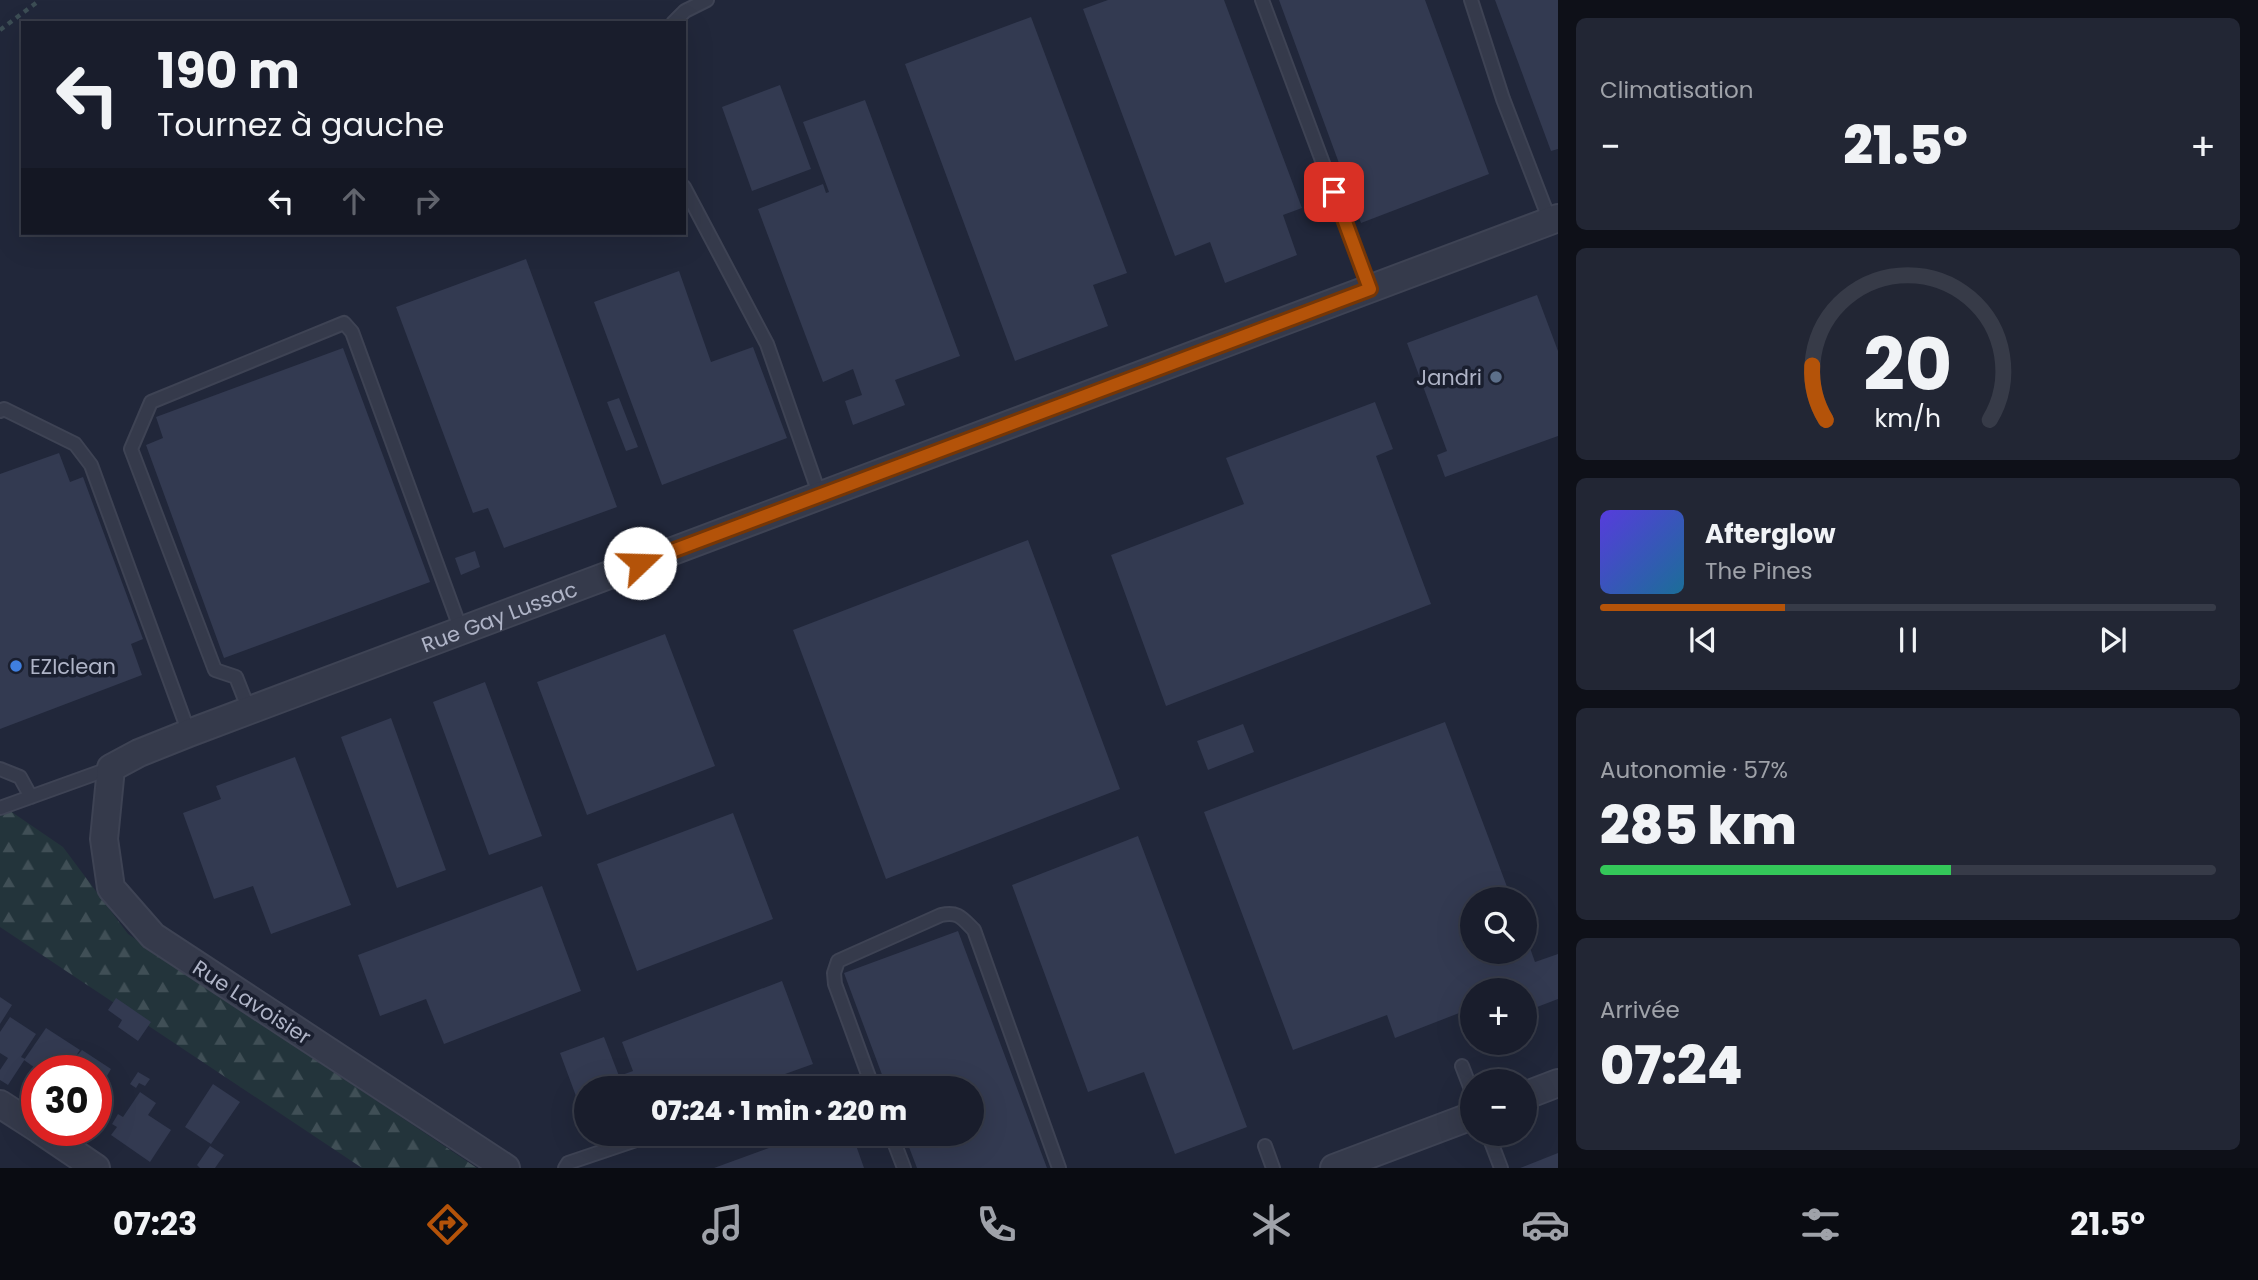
<!DOCTYPE html>
<html lang="fr">
<head>
<meta charset="utf-8">
<style>
	:root { --surface:#191d2c; --page:#222634; --text:#f1f3f6; --muted:#9fa2a9; --line:#373b48; --accent:#b45309 }
	body { margin:0; font-family:Poppins,sans-serif; background:var(--page); color:var(--text); height:100vh; display:flex; flex-direction:column; font-size:26px; white-space:nowrap }
	* { box-sizing:border-box; margin:0 }
	p { font-size:23px; color:var(--muted) }
	.icon { flex:none; width:38px; height:38px; fill:none; stroke:currentColor; stroke-width:2; stroke-linecap:round; stroke-linejoin:round }
	.map { position:relative; flex:1; overflow:hidden }
	.sheet { display:flex; flex-direction:column; gap:18px; padding:18px; background:#0e1018; width:700px }
	.sheet>* { flex:none }
	.banner { position:absolute; left:21px; top:21px; width:665px; height:214px; border-radius:0px; box-shadow:0 7px 28px #0002,0 0 0 2px var(--line); background:#191d2c; color:var(--text); overflow:hidden }
	.fabs { position:absolute; left:1460px; top:887px; display:grid; gap:14px }
	.fabs a { display:grid; place-items:center; width:77px; height:77px; border-radius:50%; background:var(--surface); box-shadow:0 7px 28px #0002,0 0 0 2px var(--line); font-size:35px }
	.speed { position:absolute; left:21px; top:1055px; display:flex; gap:14px; font-size:35px; font-weight:700; text-align:center }
	.speed>* { display:grid; place-content:center; width:91px; height:91px; border-radius:50%; background:var(--surface); box-shadow:0 7px 28px #0002,0 0 0 2px var(--line); line-height:1 }
	.speed .limit { border:10px solid #d22; background:#fff; color:#111 }
	.pin { position:absolute; display:grid; place-items:center; width:60px; height:60px; color:#fff; margin:-30px; border-radius:14px; box-shadow:0 4px 10px #0006 }
	.me { position:absolute; width:77px; margin:-38px; rotate:69deg; stroke-linejoin:round; filter:drop-shadow(0 0 5px #0008) }
	.turn { display:flex; align-items:center; gap:24px; height:147px; padding:0 21px; font-size:32px }
	.turn .icon { width:91px; height:91px; stroke-width:2.5 }
	.turn b { display:block; font-size:49px; line-height:60px }
	.lanes { display:flex; align-items:center; height:66px; padding:0 21px; background:#0003; justify-content:center; gap:35px; direction:ltr }
	.lanes .off { opacity:.35 }
	.big { font-size:52px; font-weight:800; line-height:1.1 }
	.sheet .card { flex:1; display:flex; flex-direction:column; justify-content:center; gap:10px; min-width:0; padding:0 24px; border-radius:10px; background:var(--page) }
	.sheet .dial { align-items:center; gap:0 }
	.dial svg { height:182px; overflow:visible; fill:none; stroke:var(--line); stroke-width:7; stroke-linecap:round; text-anchor:middle }
	.dial text { fill:var(--text); stroke:none }
	.song { display:flex; align-items:center; gap:21px }
	.cover { width:84px; height:84px; border-radius:10px; background:linear-gradient(135deg,hsl(250 70% 55%),hsl(200 70% 35%)) }
	.played { height:7px; border-radius:4px; background:linear-gradient(90deg,var(--accent) 30%,var(--line) 30%) }
	.keys { display:flex; justify-content:space-around; direction:ltr }
	.heat { display:flex; justify-content:space-between; align-items:center; font-size:38px; direction:ltr }
	.charge { height:10px; border-radius:5px; background:linear-gradient(90deg,#34c759 57%,var(--line) 0) }
	.trip { position:absolute; left:574px; top:1076px; width:410px; height:70px; border-radius:35px; background:var(--surface); box-shadow:0 7px 28px #0002,0 0 0 2px var(--line); font-weight:800; line-height:70px; text-align:center }
	.tabs { display:flex; height:112px; justify-content:space-around; align-items:center; background:#0a0c12; color:var(--muted) }
	.tabs .icon { width:49px; height:49px }
	.tabs .on { color:var(--accent) }
	.tabs b { font-size:32px; color:var(--text) }
	main { display:flex; flex:1; min-height:0 }
	.map>svg:first-child { display:block }
</style>
</head>
<body>
<main>
<div class="map">
<svg width="1558" height="1168" viewBox="0 0 1558 1168">
	<defs>
		<pattern id="forest-firs" width="22" height="20" patternUnits="userSpaceOnUse" patternTransform="scale(1.75)"><rect width="22" height="20" fill="#23343b"/><path d="M5 1l3.5 6h-7zM16 11l3.5 6h-7z" fill="#404f56"/></pattern>
	</defs>
	<rect width="100%" height="100%" fill="#21273a"/>
	<path fill="url(#forest-firs)" d="M0 804 63 847 128 934 477 1168H362L0 927Z"/>
	<path fill="#333a51" d="M1108 0H1224L1302 208 1283 215 1297 255 1225 283 1210 242 1175 256 1083 9Z
		M1279 0H1425L1489 174 1361 223Z
		M1495 0H1558V149L1551 151Z
		M1031 17 1127 273 1093 285 1108 326 1015 361 905 64Z
		M780 85 811 169 752 191 722 107Z
		M865 100 960 356 895 380 905 405 853 425 845 401 862 395 853 369 823 382 758 209 823 184 826 193 829 192 803 122Z
		M526 259 617 507 504 548 488 508 473 513 396 307Z
		M679 271 711 362 753 347 787 438 662 485 594 302Z
		M1537 295 1558 351V436L1445 477 1437 455 1447 451 1407 343Z
		M343 348 430 582 224 658 146 445 163 438 156 417Z
		M619 398 638 447 626 451 607 402Z
		M1375 402 1393 449 1376 456 1431 604 1166 706 1111 555 1244 504 1226 458Z
		M59 453 70 482 83 477 143 639 131 644 142 675 0 729V474Z
		M1028 540 1120 789 886 879 793 630Z
		M475 551 480 567 461 575 455 558Z
		M665 634 715 766 587 815 537 682Z
		M485 682 542 836 489 855 433 702Z
		M391 718 446 870 397 888 341 737Z
		M1445 722 1512 900H1472V952H1524L1525 934 1535 962 1558 954V999L1524 1012V990H1472V1008L1395 1038 1387 1015 1293 1050 1204 812Z
		M1243 724 1254 752 1208 770 1197 741Z
		M295 757 351 905 271 934 253 886 214 899 183 813 221 799 216 786Z
		M733 813 773 919 637 971 597 864Z
		M1138 836 1247 1127 1175 1154 1144 1072 1088 1092 1012 885Z
		M542 886 581 991 444 1044 426 999 380 1016 358 955Z
		M958 931 1047 1168H917L904 1134H971V1088H887L844 973Z
		M782 981 813 1064 746 1088H586V1123L560 1053 604 1037 619 1076 633 1071 622 1042Z
		M0 997 12 1005 0 1024Z
		M116 998 151 1022 138 1041 118 1027 122 1020 108 1010Z
		M10 1017 36 1034 21 1057 25 1059 8 1085 0 1080V1070L8 1058 0 1053V1032Z
		M46 1028 80 1050 73 1060 82 1050 111 1069 96 1095V1071H48L42 1065 38 1070 24 1060Z
		M138 1072 150 1079 145 1086 139 1083 136 1088 130 1084Z
		M213 1084 240 1102 211 1144 185 1127Z
		M140 1092 156 1103 148 1115 171 1130 150 1162 111 1135 117 1127 112 1124 118 1114 123 1117Z
		M807 1134H852L864 1168H714Z
		M210 1146 224 1155 215 1168H200L197 1165Z
		M1558 1153V1168H1520Z"/>
	<g fill="none" stroke-linecap="round" stroke-linejoin="round">
		<defs>
			<path id="service" d="M1262 0 1370 289
				M1471 0 1503 99 1550 221
				M673 23 685 11 707 0
				M684 187 767 344 820 496
				M0 411 4 409 75 444 91 465 189 733
				M249 710 236 677 215 670 131 449 151 402 344 323 352 332 461 630
				M0 769 20 777 31 797
				M0 808 111 768
				M1462 1066 1472 1092
				M873 1088 835 984 834 973 838 961 941 915C958 911 962 918 974 930L1059 1168
				M891 1134 904 1168
				M1488 1134 1501 1168
				M1265 1146 1273 1168
				M565 1168 568 1163 648 1136"/>
			<g id="minor">
				<path d="M1524 1096 1558 1083"/>
				<path d="M0 1104 37 1128"/>
				<path d="M40 1130 96 1168"/>
				<path id="s1" d="M506 1168 153 936 111 888 104 839 111 768 139 753 189 733 1558 218"/>
				<path d="M1334 1168 1472 1116"/>
			</g>
		</defs>
		<use href="#service" stroke="#3e4354" stroke-width="16"/>
		<use href="#minor" stroke="#3e4354" stroke-width="30"/>
		<path stroke="#3c4d54" stroke-width="4.5" stroke-dasharray="5 5" stroke-linecap="butt" d="M0 30 40 0"/>
		<use href="#service" stroke="#353a4b" stroke-width="12"/>
		<use href="#minor" stroke="#353a4b" stroke-width="26"/>
	</g>
	<g fill="none" stroke-linecap="round" stroke-linejoin="round">
		<defs>
			<path id="route" d="M640 563 1370 289 1334 192"/>
		</defs>
		<use href="#route" stroke="#753606" stroke-width="18"/>
		<use href="#route" stroke="#b45309" stroke-width="12"/>
	</g>
	<circle fill="#5c6f8a" stroke="#1a1f2f" stroke-width="2.5" cx="1496" cy="377" r="7"/>
	<circle fill="#3f7fe0" stroke="#1a1f2f" stroke-width="2.5" cx="16" cy="666" r="7"/>
	<g text-anchor="middle" dominant-baseline="central" stroke-width="7" stroke-linejoin="round" paint-order="stroke">
		<g font-size="21" fill="#afb4c7" stroke="#1a1f2f" text-anchor="end">
			<text x="1482" y="377">Jandri</text>
			<text x="30" y="666" text-anchor="start">EZIclean</text>
		</g>
		<g font-size="21" fill="#afb4c7" stroke="#1a1f2f">
			<text stroke="none"><textPath href="#s1" startOffset="1024">Rue Gay Lussac</textPath></text>
			<text transform="translate(252 1002) rotate(33)">Rue Lavoisier</text>
		</g>
	</g>
</svg>
<div class="fabs">
<a><svg class="icon" aria-label="search" viewBox="0 0 24 24"><circle cx="10" cy="10" r="6"/><path d="M15 15l6 6"/></svg></a>
<a>+</a>
<a>−</a>
</div>
<div class="speed"><div class="limit">30</div></div>
<div class="pin" style="left:1334px;top:192px;background:#d93025"><svg class="icon" aria-label="arrive" viewBox="0 0 24 24"><path d="M6 21V4h12l-3 4 3 4H6"/></svg></div>
<svg class="me" style="left:640px;top:563px" viewBox="-20 -20 40 40"><circle r="19" fill="#fff"/><path d="M0-13L10 11 0 6-10 11z" fill="#b45309"/></svg>
<div class="trip">07:24 · 1 min · 220 m</div>
<div class="banner">
<div class="turn"><svg class="icon" aria-label="left" viewBox="0 0 24 24"><path d="M17 20v-9H6M10 6l-5 5 5 5"/></svg><div><b>190 m</b>Tournez à gauche</div></div>
<div class="lanes"><svg class="icon" aria-label="left" viewBox="0 0 24 24"><path d="M17 20v-9H6M10 6l-5 5 5 5"/></svg><svg class="icon off" aria-label="ahead" viewBox="0 0 24 24"><path d="M12 20V5M6 11l6-6 6 6"/></svg><svg class="icon off" aria-label="right" viewBox="0 0 24 24"><path d="M7 20v-9h11M14 6l5 5-5 5"/></svg></div>
</div>
</div>
<section class="sheet">
<div class="card"><p>Climatisation</p>
<div class="heat"><a>−</a><b class="big">21.5°</b><a>+</a></div>
</div>
<div class="card dial"><svg viewBox="0 0 100 80">
<path d="M14 69A42 42 0 1 1 86 69"/>
<path d="M14 69A42 42 0 0 1 8 45" stroke="#b45309"/>
<text x="50" y="56" font-size="32" font-weight="700">20</text>
<text x="50" y="72" font-size="11">km/h</text>
</svg></div>
<div class="card">
<div class="song"><i class="cover"></i><div><b>Afterglow</b><p>The Pines</p></div></div>
<div class="played"></div>
<div class="keys"><svg class="icon" aria-label="previous" viewBox="0 0 24 24"><path d="M18 5L8 12l10 7zM5 5v14"/></svg><svg class="icon" aria-label="pause" viewBox="0 0 24 24"><path d="M8 5v14M16 5v14"/></svg><svg class="icon" aria-label="next" viewBox="0 0 24 24"><path d="M6 5l10 7-10 7zM19 5v14"/></svg></div>
</div>
<div class="card"><p>Autonomie · 57%</p><b class="big">285 km</b><div class="charge"></div></div>
<div class="card"><p>Arrivée</p><b class="big">07:24</b></div>
</section>
</main>
<nav class="tabs">
<b>07:23</b>
<svg class="icon on" aria-label="directions" viewBox="0 0 24 24"><path d="M12 3l9 9-9 9-9-9zM9 14v-3h6M13 9l2 2-2 2"/></svg>
<svg class="icon" aria-label="music" viewBox="0 0 24 24"><path d="M9 18V5l10-2v13"/><circle cx="6" cy="18" r="3"/><circle cx="16" cy="16" r="3"/></svg>
<svg class="icon" aria-label="phone" viewBox="0 0 24 24"><path d="M5 4h4l2 5-3 2q2 4 5 5l2-3 5 2v4C11 20 4 13 5 4z"/></svg>
<svg class="icon" aria-label="climate" viewBox="0 0 24 24"><path d="M12 3v18M4 7l16 10M4 17L20 7"/></svg>
<svg class="icon" aria-label="car" viewBox="0 0 24 24"><path d="M5 17H2v-5l4-1 3-4h7l3 4 3 1v5h-3M9 17h6M6 11h13"/><circle cx="7" cy="17" r="2"/><circle cx="17" cy="17" r="2"/></svg>
<svg class="icon" aria-label="filters" viewBox="0 0 24 24"><path d="M4 7h16M4 17h16"/><circle cx="9" cy="7" r="2"/><circle cx="15" cy="17" r="2"/></svg>
<b>21.5°</b>
</nav>
</body>
</html>
